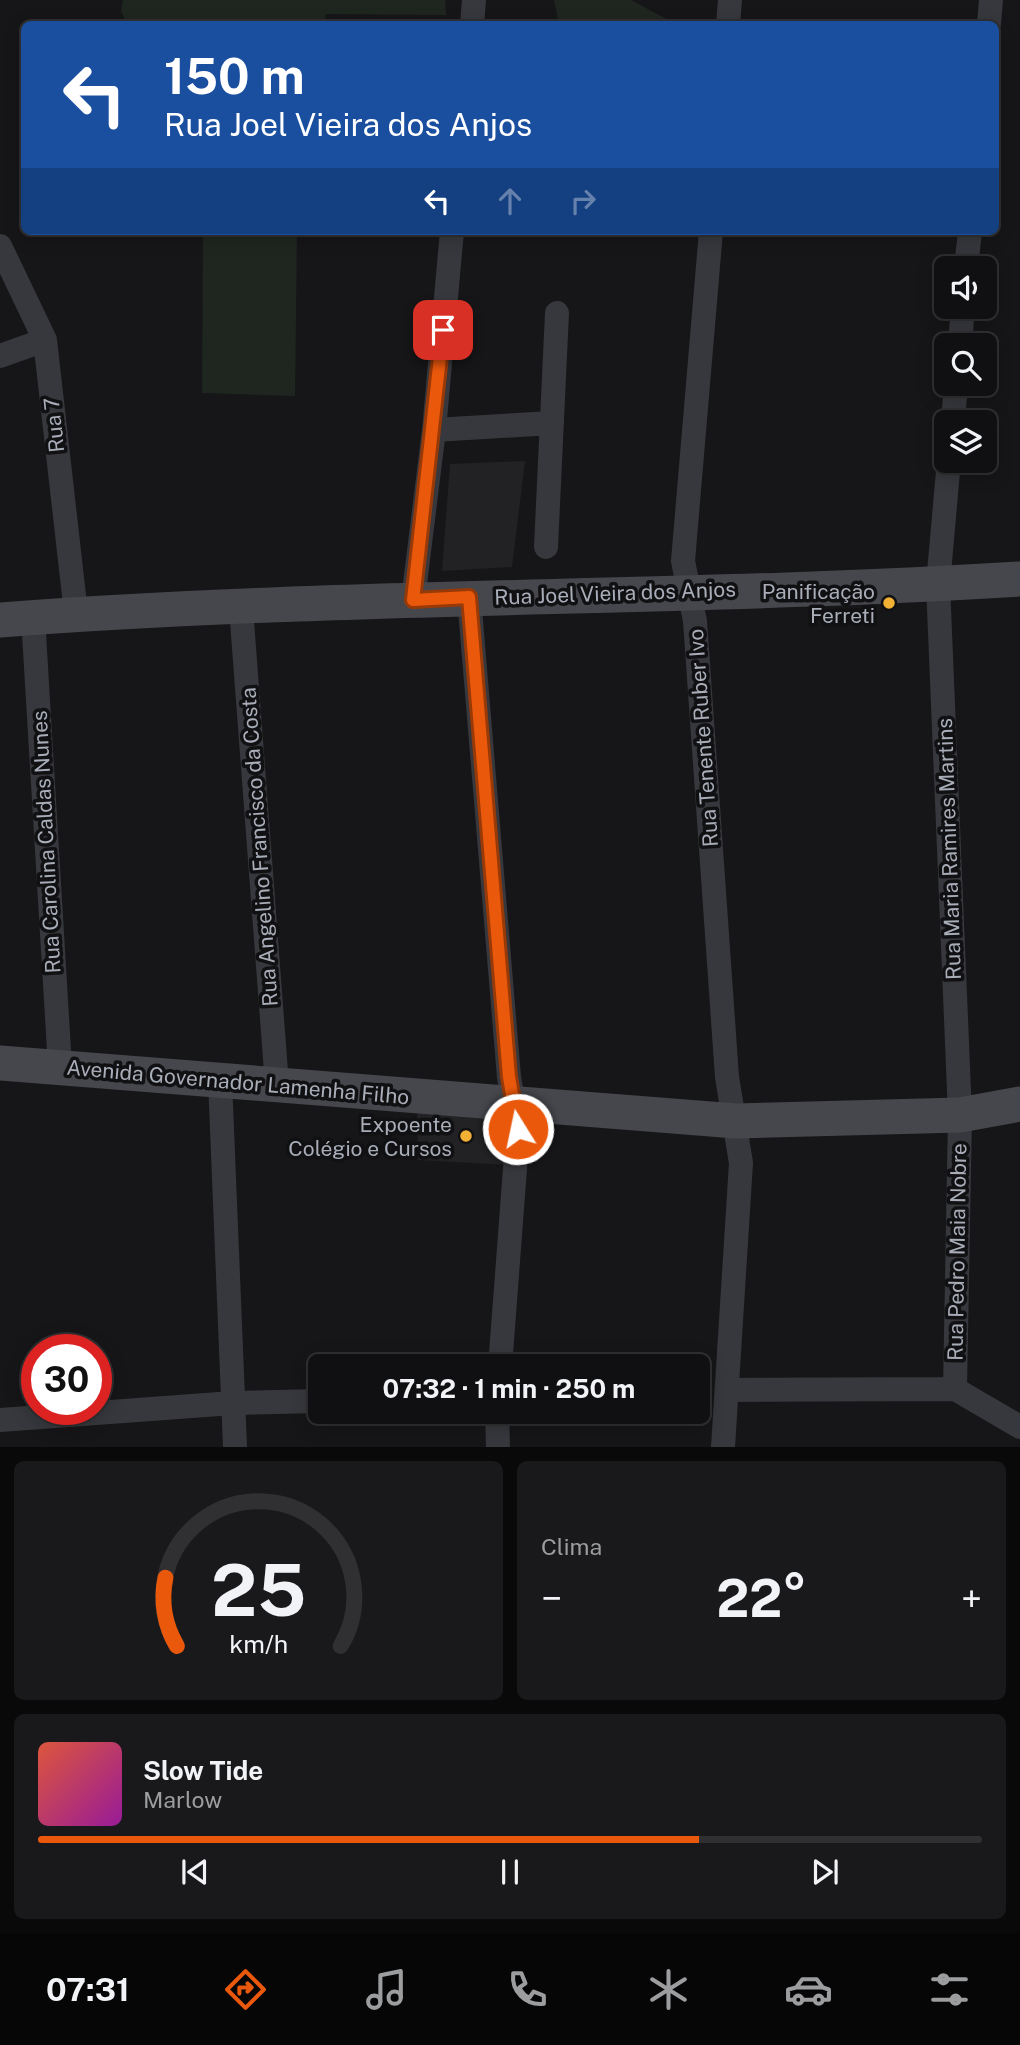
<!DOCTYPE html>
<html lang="pt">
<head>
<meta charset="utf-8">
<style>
	:root { --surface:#101012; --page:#19191b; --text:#f1f3f6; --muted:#9c9d9f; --line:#303032; --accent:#ea580c }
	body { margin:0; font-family:"Public Sans",sans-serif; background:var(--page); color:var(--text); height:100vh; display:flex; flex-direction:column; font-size:26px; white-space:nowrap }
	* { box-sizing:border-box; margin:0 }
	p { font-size:23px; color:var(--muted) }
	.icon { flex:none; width:38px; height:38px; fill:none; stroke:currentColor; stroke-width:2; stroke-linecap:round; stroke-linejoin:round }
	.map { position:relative; height:1447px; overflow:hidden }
	.drawer { display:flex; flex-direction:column; gap:14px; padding:14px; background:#09090a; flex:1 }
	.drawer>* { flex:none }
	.top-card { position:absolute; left:21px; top:21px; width:978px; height:214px; border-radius:10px; box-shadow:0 4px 18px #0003,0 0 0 2px var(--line); background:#1a4fa0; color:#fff; overflow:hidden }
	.tools { position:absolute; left:934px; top:256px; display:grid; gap:14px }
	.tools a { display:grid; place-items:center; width:63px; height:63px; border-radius:10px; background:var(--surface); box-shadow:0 4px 18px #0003,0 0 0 2px var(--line); font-size:35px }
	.speed { position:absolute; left:21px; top:1334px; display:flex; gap:14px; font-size:35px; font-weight:700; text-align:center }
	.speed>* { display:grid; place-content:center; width:91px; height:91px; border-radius:50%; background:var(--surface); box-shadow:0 4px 18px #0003,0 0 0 2px var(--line); line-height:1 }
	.speed .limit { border:10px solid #d22; background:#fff; color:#111 }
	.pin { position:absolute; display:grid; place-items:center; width:60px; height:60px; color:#fff; margin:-30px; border-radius:14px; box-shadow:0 4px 10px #0006 }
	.me { position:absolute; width:77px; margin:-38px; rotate:350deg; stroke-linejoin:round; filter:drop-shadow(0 0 5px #0008) }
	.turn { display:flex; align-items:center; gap:24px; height:147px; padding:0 28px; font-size:32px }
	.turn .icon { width:91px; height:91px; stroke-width:2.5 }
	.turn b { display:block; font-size:49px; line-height:60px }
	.lanes { display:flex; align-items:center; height:66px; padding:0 28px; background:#0003; justify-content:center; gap:35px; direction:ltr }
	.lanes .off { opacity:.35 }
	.big { font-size:52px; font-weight:700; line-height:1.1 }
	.drawer .widget { flex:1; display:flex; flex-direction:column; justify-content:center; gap:10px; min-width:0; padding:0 24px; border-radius:10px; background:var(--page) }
	.drawer .dial { align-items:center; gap:0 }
	.dial svg { height:182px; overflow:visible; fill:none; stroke:var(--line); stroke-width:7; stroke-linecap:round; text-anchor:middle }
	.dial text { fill:var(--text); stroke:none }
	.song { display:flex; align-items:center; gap:21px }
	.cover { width:84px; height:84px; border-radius:10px; background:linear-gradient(135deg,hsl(10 70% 55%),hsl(300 70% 35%)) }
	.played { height:7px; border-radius:4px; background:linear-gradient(90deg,var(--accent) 70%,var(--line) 70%) }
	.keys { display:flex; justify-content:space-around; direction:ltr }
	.heat { display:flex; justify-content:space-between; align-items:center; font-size:38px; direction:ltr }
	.drawer .tiles { flex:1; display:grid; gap:14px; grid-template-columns:1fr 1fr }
	.widget:last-child { grid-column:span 2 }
	.trip { position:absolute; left:308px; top:1354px; width:402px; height:70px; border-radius:10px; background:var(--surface); box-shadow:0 4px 18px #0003,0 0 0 2px var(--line); font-weight:700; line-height:70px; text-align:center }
	.tab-bar { display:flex; height:112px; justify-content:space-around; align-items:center; background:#060607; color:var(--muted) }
	.tab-bar .icon { width:49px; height:49px }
	.tab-bar .active { color:var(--accent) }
	.tab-bar b { font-size:32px; color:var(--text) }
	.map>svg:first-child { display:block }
</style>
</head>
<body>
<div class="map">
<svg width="1020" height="1447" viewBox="0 0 1020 1447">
	<rect width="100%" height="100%" fill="#161618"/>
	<path fill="#222225" d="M525 461 512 567 442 571 450 464Z
		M417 1109 516 1113 512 1165 418 1160Z"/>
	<path fill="#1e261f" d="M123 0H445L446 15 326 14 324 24H127L121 11Z
		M554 0H631L676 24H559Z
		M203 231H297L295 396 202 393Z"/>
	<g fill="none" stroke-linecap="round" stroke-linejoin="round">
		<path stroke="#37383d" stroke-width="24" d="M472 24 474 0
			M728 24 730 0
			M989 24 991 0
			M711 231 683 561 695 621 727 1077 741 1163 723 1447
			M0 246 45 340 76 613
			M966 268 970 231
			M960 345 963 306
			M0 356 45 340
			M953 422 956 383
			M434 430 552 423
			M949 460 938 584 960 1115 955 1389
			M546 547 557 313
			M469 597 509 1077 518 1129 500 1367
			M413 600 434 430 452 231
			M241 608 277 1085
			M33 617 60 1067
			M220 1080 235 1447
			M729 1390 955 1389 1020 1427
			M497 1412 498 1447
			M0 1420 233 1403 320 1401"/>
		<path stroke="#45474d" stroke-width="35" d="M0 620C339 594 680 600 1020 579
			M0 1063 736 1121 960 1115 1020 1104"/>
	</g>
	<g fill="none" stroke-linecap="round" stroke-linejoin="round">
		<defs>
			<path id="route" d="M443 330 413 600 469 597 509 1077 518 1129"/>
		</defs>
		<use href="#route" stroke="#983908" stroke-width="18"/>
		<use href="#route" stroke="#ea580c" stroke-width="12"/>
	</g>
	<g fill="#f2b134" stroke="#111113" stroke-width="2.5">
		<circle cx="889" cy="603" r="7"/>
		<circle cx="466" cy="1136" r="7"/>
	</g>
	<g text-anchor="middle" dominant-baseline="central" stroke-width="7" stroke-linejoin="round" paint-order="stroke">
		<g font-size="21" fill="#a8adb8" stroke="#111113">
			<text transform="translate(54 425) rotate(-96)">Rua 7</text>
			<text transform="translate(615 593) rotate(-2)">Rua Joel Vieira dos Anjos</text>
			<text transform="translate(703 738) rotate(-94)">Rua Tenente Ruber Ivo</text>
			<text transform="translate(46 842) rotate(-93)">Rua Carolina Caldas Nunes</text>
			<text transform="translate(259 847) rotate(-94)">Rua Angelino Francisco da Costa</text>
			<text transform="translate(949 849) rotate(-92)">Rua Maria Ramires Martins</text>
			<text transform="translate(238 1082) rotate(5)">Avenida Governador Lamenha Filho</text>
			<text transform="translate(957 1252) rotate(-89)">Rua Pedro Maia Nobre</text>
		</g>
		<g font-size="21" fill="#a8adb8" stroke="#111113" text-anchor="end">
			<text x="875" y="591">Panificação<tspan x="875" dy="24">Ferreti</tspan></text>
			<text x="452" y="1124">Expoente<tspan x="452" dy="24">Colégio e Cursos</tspan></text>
		</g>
	</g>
</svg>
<div class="tools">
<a><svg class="icon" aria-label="sound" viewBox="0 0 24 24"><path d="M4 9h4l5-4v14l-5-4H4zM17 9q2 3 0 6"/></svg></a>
<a><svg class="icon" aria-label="search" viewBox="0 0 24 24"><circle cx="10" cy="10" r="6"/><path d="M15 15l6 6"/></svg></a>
<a><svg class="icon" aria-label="layers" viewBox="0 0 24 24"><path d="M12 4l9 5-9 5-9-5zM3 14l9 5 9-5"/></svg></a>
</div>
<div class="speed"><div class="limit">30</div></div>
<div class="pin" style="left:443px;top:330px;background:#d93025"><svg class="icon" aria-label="arrive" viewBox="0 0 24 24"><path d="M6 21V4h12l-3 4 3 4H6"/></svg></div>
<svg class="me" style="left:518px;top:1129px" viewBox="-20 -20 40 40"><circle r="17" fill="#ea580c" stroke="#fff" stroke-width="3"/><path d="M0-11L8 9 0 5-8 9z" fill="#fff"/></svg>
<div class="trip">07:32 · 1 min · 250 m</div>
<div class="top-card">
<div class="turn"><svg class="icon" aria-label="left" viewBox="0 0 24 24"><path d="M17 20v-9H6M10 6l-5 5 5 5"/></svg><div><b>150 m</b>Rua Joel Vieira dos Anjos</div></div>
<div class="lanes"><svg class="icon" aria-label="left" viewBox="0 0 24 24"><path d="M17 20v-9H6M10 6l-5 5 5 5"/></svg><svg class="icon off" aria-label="ahead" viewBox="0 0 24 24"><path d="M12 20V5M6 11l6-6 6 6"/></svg><svg class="icon off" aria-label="right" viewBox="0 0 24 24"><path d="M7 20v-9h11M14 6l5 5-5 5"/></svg></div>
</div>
</div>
<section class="drawer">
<div class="tiles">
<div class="widget dial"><svg viewBox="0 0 100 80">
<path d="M14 69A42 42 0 1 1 86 69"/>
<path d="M14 69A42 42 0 0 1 9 39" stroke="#ea580c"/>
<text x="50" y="56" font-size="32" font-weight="700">25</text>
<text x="50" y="72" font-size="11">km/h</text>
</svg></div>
<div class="widget"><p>Clima</p>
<div class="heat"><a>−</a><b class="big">22°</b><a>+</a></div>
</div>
<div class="widget">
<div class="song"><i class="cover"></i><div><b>Slow Tide</b><p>Marlow</p></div></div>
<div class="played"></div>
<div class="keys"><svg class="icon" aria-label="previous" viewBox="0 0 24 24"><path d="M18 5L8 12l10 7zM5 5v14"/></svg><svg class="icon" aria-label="pause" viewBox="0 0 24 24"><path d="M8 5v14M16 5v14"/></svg><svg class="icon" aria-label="next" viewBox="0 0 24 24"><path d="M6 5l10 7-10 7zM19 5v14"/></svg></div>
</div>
</div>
</section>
<nav class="tab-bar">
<b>07:31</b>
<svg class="icon active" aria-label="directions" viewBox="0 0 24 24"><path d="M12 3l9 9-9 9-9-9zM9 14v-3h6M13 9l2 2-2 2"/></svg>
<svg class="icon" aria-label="music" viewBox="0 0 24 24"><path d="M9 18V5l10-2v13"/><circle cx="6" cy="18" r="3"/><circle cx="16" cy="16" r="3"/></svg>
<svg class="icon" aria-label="phone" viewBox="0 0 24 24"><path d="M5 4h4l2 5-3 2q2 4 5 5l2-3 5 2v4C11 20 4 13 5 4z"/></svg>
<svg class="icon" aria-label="climate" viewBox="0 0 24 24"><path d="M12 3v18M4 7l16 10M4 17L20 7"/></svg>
<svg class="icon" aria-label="car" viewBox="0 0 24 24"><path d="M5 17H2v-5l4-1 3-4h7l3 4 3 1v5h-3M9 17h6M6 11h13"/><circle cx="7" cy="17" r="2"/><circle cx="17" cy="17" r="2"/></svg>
<svg class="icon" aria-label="filters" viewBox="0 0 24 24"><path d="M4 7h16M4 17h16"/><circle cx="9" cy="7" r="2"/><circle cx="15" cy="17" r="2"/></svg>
</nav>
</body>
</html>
